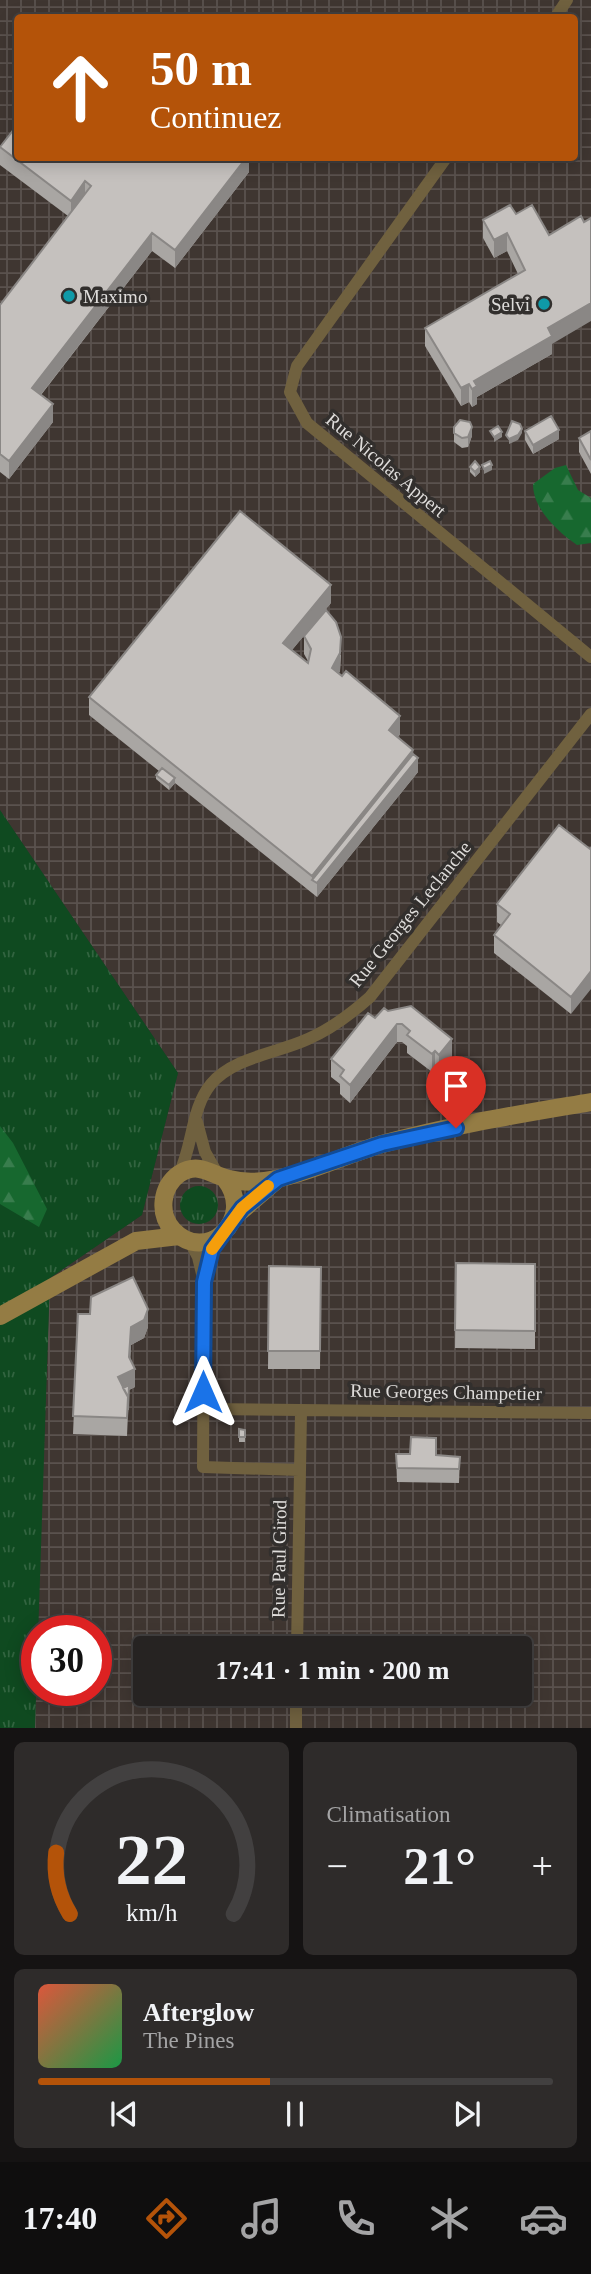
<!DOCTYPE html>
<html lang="fr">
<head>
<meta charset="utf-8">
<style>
	:root { --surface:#262322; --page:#2e2b2a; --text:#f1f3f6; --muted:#a4a4a5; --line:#424040; --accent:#b45309 }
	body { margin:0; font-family:Georgia,serif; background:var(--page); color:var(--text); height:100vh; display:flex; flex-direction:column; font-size:26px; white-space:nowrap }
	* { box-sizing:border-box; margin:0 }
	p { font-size:23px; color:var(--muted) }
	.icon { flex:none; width:38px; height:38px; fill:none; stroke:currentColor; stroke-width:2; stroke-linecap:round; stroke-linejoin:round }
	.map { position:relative; height:1728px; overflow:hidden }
	.drawer { display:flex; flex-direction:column; gap:14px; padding:14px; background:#151313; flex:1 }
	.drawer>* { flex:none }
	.guide { position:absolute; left:14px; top:14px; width:564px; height:147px; border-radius:7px; box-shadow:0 4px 18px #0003,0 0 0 2px var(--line); background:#b45309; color:#fff; overflow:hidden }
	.speed { position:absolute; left:21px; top:1615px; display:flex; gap:14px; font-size:35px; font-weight:700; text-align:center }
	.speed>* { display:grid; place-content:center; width:91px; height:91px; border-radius:50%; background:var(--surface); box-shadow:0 4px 18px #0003,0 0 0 2px var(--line); line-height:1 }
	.speed .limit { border:10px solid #d22; background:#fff; color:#111 }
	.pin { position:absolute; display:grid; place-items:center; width:60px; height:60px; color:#fff; margin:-72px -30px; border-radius:50% 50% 50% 0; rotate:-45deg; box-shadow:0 0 7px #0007 }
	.pin .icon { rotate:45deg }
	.me { position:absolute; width:77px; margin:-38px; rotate:0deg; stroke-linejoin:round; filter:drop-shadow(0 0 5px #0008) }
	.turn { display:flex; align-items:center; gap:24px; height:147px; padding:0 21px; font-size:32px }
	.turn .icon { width:91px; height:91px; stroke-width:2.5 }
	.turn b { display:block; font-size:49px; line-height:60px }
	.big { font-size:52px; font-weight:600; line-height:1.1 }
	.drawer .card { flex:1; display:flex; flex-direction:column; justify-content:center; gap:10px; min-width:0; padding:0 24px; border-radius:10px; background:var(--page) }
	.drawer .dial { align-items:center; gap:0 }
	.dial svg { height:182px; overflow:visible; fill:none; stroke:var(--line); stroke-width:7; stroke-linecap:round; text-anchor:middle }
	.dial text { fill:var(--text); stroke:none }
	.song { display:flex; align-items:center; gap:21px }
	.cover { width:84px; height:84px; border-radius:10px; background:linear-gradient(135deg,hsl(10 70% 55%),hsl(140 70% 35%)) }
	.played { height:7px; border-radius:4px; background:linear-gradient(90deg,var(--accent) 45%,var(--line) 45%) }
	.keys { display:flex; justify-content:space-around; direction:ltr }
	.heat { display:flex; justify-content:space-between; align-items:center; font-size:38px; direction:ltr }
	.drawer .tiles { flex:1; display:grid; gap:14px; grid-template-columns:1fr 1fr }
	.card:last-child { grid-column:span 2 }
	.trip { position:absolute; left:133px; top:1636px; width:399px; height:70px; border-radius:7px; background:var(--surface); box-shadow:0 4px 18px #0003,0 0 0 2px var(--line); font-weight:600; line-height:70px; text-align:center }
	.menu { display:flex; height:112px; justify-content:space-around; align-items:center; background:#0f0e0e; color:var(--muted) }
	.menu .icon { width:49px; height:49px }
	.menu .on { color:var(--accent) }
	.menu b { font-size:32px; color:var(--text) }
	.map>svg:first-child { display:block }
</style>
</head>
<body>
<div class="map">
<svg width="591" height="1728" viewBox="0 0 591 1728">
	<defs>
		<pattern id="industrial-grid" width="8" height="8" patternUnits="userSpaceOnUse" patternTransform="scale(1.75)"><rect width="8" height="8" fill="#3f3631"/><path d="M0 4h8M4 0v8" fill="none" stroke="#5a524e"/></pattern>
		<pattern id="grass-tufts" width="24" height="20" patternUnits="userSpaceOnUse" patternTransform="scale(1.75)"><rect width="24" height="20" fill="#0f4a20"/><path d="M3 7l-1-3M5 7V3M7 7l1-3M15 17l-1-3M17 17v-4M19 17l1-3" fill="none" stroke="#326440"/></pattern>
		<pattern id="forest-firs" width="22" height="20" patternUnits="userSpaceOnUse" patternTransform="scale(1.75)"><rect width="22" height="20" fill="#17682f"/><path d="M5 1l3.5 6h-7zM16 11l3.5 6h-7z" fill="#387d4d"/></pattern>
	</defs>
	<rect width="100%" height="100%" fill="#322f2d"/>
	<path fill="url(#industrial-grid)" fill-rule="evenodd" d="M0 0H591V1728H34L37 1641V1690H96V1631H37L50 1278 142 1215 178 1073 0 810ZM18 18H574V158H18ZM145 1648H520V1694H145Z"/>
	<path fill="url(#grass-tufts)" d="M0 810 178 1073 142 1215 50 1278 35 1728H0Z
		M180 1205a19 19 0 1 1 38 0a19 19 0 1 1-38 0Z"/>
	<path fill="url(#forest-firs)" d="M566 465 578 490 591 498V543L577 545C557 531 533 509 533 484L555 468Z
		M0 1126 13 1143 47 1209 39 1227 0 1204Z"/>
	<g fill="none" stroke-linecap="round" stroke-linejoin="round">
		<path stroke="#70613f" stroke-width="12" d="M555 18 567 0
			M446 158 297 366 290 392 307 423 591 657
			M197 1122 205 1152 217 1173
			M179 1174C193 1146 191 1108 211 1084 234 1057 278 1053 308 1039 331 1029 351 1014 370 997L591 714
			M220 1236 210 1256 204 1282 203 1467 299 1470
			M189 1240 198 1257 203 1278
			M203 1409 591 1413
			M297 1648 301 1412
			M296 1728V1694"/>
		<path stroke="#947c44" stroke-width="18" d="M225 1179C257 1220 205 1265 173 1230 158 1214 161 1187 179 1174 199 1161 211 1175 229 1179 244 1183 261 1182 276 1179 312 1172 347 1154 382 1144 451 1125 521 1114 591 1102
			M234 1217 278 1179
			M0 1316 136 1241 179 1236"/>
	</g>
	<path fill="#a9a6a3" d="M0 147 249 158V172L175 268 152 251 41 395 53 422 9 479 0 472V305L68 216 0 165Z
		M530 158H543L538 163Z
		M510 205 552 344V354L477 397V404L472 407 469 402 461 406 425 346V328L518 274 507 251 494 258 483 238V220Z
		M454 427 472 436 468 447 462 448 454 442Z
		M525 431 559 439 533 454 525 440Z
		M591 431V474L579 452V438Z
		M470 467 480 472 475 477 470 472Z
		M331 603 292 650 308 663V661L304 654V636L341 655 340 671 339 673 400 734 398 737 413 754 418 772 317 897 175 783 169 790 156 779V775L159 771 89 715V697Z
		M590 849 571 1014 494 953V935L501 925 497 922V904Z
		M384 1008 452 1057 439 1073 435 1069 432 1072 407 1053V1046L402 1042H397L350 1103 340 1094V1084L331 1077V1059L375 1018Z
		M456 1263 535 1264V1349L455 1348Z
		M269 1266 321 1267 320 1369H268Z
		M78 1314 148 1327 144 1338 131 1345 130 1359 135 1387 129 1390 127 1436 73 1434Z
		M239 1429 245 1430V1442H239Z
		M396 1454 460 1457 459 1483 397 1482Z"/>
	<path fill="#8a8785" d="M246 158H249V172L175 268V250Z
		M85 181V199L71 219V201Z
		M152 233V251L32 406V388Z
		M507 233V251L494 258V240Z
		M591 303V321L552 344V354L477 397V404L472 407V389L474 381 548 328Z
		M469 384V402L461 406V388Z
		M53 404V422L9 479V461Z
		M472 427V436L468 447V437Z
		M522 429V433L518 440 509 444V439Z
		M559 430V439L533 454V445Z
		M502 432V437L494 442V437Z
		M492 465V470L484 474V469Z
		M480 467V472L475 477V472Z
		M331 585V603L283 661V643Z
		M341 637 340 671 332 686V668Z
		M400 716V734L389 748V730Z
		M413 750V764L418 758V772L317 897V883L312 880V876Z
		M175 778V783L169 790V785Z
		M591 971V989L571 1014V997Z
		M397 1024V1042L350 1103V1085L387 1025 402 1024Z
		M452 1039V1057L439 1073V1055Z
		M435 1051V1069L432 1072V1054Z
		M148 1309V1327L144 1338 131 1345 130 1371 135 1369V1387L129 1390 128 1415V1390L120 1394 118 1377 131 1327Z"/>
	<path fill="#c5c1be" stroke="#8a8785" stroke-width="2" d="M18 124V158H246L175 250 152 233 32 388 53 404 9 461 0 454V305L91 186 85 181 71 201 0 147Z
		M510 205 516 214 532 205 549 235 581 216 584 222 591 218V303L548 328 552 336 474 381 477 386 472 389 469 384 461 388 425 328 525 270 507 233 494 240 483 220Z
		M551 416 559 430 533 445 525 431Z
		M460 420 470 422 472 427 468 437 462 438 454 433V427Z
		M512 421 520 424 522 429 518 435 509 439 506 435Z
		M498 426 502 432 494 437 490 431Z
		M591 431V460L579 438Z
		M475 461 480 467 475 472 470 467Z
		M490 461 492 465 484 469 482 465Z
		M240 511 331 585 283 643 308 663 311 649 304 636 326 610 336 622 341 637 340 653 332 668 342 676 346 671 400 716 389 730 413 750 312 876 89 697Z
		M413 754 418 758 317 883 312 880Z
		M162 768 175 778 169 785 156 775Z
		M559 825 590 849 591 848V971L571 997 494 935 510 914 497 904Z
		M411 1006 452 1039 439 1055 435 1051 432 1054 407 1035 410 1031 402 1024H397L350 1085 340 1076 344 1070 331 1059 368 1013 375 1018 384 1008 388 1011Z
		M456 1263 535 1264V1331L455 1330Z
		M269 1266 321 1267 320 1351H268Z
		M133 1277 148 1309 144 1320 131 1327 129 1357 135 1369 118 1377 128 1397 127 1418 73 1416 78 1314H90L91 1297Z
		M129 1385 128 1410V1397L123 1388Z
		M239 1429 245 1430V1437H239Z
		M411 1437 436 1438V1455L460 1457 459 1469 397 1468 396 1454H410Z"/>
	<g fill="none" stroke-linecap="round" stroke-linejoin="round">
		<defs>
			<path id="route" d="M203 1392 204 1282 212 1249 242 1208 278 1179 382 1144 456 1128"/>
		</defs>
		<use href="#route" stroke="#114b97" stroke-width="18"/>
		<use href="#route" stroke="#1a73e8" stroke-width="12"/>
		<path stroke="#f59e0b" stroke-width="12" d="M212 1249 242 1208 268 1186"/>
	</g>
	<g fill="#0f9aa8" stroke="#322f2d" stroke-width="2.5">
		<circle cx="69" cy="296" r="7"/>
		<circle cx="544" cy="304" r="7"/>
	</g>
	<g text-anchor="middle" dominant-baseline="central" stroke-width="7" stroke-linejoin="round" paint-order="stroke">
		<g font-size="19" fill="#dedcda" stroke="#322f2d" text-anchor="start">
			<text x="83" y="296">Maximo</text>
			<text x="530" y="304" text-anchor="end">Selvi</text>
		</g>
		<g font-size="19" fill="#dedcda" stroke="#322f2d">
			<text transform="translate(386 465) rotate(40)">Rue Nicolas Appert</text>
			<text transform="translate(410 914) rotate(-51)">Rue Georges Leclanche</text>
			<text transform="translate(446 1392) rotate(1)">Rue Georges Champetier</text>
			<text transform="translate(279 1559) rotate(-89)">Rue Paul Girod</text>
		</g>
	</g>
</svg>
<div class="speed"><div class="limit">30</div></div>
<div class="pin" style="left:456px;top:1128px;background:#d93025"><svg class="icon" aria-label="arrive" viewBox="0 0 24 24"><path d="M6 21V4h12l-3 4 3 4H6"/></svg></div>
<svg class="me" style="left:203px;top:1392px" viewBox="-20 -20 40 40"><path d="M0-17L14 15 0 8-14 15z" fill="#1a73e8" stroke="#fff" stroke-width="4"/></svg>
<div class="trip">17:41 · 1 min · 200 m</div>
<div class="guide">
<div class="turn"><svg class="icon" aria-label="ahead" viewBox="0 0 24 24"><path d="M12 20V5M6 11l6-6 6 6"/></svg><div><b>50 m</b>Continuez</div></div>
</div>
</div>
<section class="drawer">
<div class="tiles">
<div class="card dial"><svg viewBox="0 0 100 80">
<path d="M14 69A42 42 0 1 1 86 69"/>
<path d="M14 69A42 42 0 0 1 8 42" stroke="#b45309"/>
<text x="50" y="56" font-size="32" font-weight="700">22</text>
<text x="50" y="72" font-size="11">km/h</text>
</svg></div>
<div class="card"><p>Climatisation</p>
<div class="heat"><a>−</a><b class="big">21°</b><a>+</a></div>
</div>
<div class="card">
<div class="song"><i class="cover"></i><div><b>Afterglow</b><p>The Pines</p></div></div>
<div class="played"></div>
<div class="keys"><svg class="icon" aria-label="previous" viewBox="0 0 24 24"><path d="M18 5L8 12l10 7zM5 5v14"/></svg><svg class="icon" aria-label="pause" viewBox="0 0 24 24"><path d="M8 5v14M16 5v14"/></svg><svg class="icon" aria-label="next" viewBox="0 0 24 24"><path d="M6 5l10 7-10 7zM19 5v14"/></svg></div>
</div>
</div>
</section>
<nav class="menu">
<b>17:40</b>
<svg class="icon on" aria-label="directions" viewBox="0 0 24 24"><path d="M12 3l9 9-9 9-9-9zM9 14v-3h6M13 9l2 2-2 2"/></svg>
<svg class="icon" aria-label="music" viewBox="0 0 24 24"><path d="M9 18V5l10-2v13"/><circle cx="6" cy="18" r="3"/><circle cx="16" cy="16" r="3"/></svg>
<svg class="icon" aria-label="phone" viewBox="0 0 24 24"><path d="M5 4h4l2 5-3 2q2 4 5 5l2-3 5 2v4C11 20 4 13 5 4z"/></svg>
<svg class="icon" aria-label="climate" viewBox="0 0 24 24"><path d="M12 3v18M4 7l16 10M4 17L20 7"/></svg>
<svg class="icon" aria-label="car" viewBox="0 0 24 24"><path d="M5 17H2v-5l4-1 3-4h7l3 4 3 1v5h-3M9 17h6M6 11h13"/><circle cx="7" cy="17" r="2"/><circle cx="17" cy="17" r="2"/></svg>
</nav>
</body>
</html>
